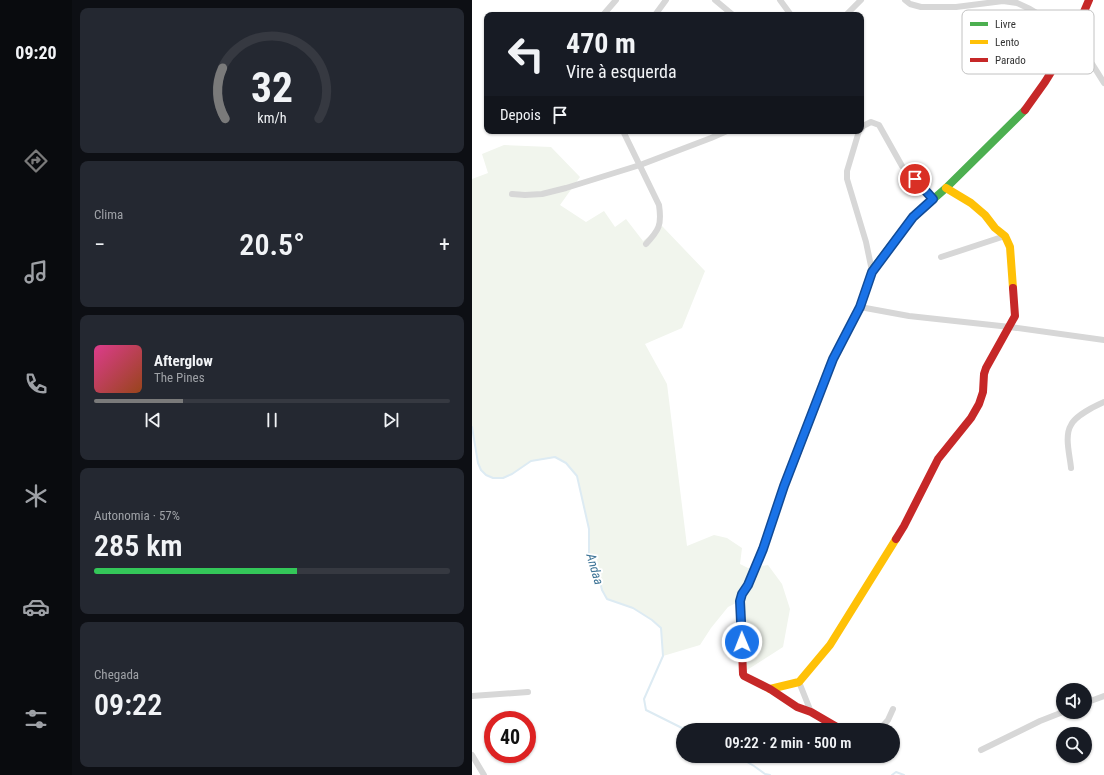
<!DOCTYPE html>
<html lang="pt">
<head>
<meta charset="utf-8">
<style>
	:root { --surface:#171b24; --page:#242831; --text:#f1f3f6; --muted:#9ea1a6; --line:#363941; --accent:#7a7a7a }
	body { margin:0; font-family:"Roboto Condensed",sans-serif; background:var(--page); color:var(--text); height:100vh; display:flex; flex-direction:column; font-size:15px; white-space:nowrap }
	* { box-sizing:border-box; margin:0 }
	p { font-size:13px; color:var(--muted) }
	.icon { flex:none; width:22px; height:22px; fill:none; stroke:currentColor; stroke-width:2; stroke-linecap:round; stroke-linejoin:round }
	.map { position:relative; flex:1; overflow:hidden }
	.drawer { display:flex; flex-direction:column; gap:8px; padding:8px; background:#0d0f14; width:400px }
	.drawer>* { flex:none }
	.top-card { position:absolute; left:12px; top:12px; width:380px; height:122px; border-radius:8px; box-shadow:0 1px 3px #0004; background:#171b24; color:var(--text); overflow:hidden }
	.fabs { position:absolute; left:584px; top:683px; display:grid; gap:8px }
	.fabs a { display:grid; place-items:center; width:36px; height:36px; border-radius:50%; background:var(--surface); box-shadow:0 1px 3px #0004; font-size:20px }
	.speed { position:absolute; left:12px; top:711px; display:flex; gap:8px; font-size:20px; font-weight:700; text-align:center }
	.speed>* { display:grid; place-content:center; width:52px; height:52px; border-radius:50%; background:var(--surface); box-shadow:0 1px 3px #0004; line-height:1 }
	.speed .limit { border:6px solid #d22; background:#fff; color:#111 }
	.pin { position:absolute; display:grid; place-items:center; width:34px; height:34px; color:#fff; margin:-17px; border:2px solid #fff; border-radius:50%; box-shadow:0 1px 4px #0007 }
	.me { position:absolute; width:44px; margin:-22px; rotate:359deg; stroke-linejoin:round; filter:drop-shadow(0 0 3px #0008) }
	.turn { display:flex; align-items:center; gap:14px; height:84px; padding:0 16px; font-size:18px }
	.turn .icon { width:52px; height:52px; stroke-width:2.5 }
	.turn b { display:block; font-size:28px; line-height:34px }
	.then { display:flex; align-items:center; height:38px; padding:0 16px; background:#0003; gap:8px; font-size:15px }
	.big { font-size:30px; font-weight:600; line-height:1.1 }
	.drawer .tile { flex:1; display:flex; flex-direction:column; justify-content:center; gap:6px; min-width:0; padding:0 14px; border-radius:8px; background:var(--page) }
	.drawer .dial { align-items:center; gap:0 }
	.dial svg { height:104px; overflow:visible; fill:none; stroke:var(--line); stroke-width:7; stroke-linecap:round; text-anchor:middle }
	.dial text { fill:var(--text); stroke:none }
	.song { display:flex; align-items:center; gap:12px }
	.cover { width:48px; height:48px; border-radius:6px; background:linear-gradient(135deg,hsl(330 70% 55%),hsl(20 70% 35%)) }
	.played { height:4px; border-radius:2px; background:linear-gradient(90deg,var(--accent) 25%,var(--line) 25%) }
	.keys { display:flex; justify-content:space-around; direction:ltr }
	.heat { display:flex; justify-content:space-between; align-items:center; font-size:22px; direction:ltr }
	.charge { height:6px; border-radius:3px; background:linear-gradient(90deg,#34c759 57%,var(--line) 0) }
	.trip { position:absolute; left:204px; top:723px; width:224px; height:40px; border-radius:20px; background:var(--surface); box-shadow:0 1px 3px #0004; font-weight:600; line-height:40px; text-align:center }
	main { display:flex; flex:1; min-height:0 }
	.dock { display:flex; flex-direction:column; width:72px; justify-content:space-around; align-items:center; background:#090b0e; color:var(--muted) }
	.dock .icon { width:28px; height:28px }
	.dock .active { color:var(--accent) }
	.dock b { font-size:18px; color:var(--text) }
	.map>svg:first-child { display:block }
</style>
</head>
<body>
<main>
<nav class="dock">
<b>09:20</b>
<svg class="icon active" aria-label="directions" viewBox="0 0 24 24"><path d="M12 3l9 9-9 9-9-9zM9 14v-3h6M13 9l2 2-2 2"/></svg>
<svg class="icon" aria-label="music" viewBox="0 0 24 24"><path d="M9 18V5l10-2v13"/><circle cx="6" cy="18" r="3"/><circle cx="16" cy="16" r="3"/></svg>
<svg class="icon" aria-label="phone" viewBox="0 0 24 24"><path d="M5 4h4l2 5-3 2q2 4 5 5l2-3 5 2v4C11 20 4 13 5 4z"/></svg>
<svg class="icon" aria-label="climate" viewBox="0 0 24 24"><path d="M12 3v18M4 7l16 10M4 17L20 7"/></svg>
<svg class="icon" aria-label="car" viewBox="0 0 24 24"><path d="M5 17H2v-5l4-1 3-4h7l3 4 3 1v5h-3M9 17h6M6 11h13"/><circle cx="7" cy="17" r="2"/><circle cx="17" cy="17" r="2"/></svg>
<svg class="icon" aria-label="filters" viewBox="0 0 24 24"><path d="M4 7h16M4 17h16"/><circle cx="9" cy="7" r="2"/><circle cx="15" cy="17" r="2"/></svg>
</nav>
<section class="drawer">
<div class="tile dial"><svg viewBox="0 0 100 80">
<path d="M14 69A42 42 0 1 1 86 69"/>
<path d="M14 69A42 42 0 0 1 12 30" stroke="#7a7a7a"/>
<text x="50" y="56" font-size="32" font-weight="700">32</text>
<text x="50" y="72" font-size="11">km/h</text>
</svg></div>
<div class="tile"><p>Clima</p>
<div class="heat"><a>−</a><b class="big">20.5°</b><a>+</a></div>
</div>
<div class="tile">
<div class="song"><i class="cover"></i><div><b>Afterglow</b><p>The Pines</p></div></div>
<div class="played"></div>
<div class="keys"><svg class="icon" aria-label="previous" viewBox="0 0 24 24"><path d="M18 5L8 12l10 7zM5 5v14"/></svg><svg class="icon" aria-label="pause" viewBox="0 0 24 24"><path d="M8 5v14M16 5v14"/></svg><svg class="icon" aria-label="next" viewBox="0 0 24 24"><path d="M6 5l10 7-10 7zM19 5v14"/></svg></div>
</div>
<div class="tile"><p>Autonomia · 57%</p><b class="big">285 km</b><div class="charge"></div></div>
<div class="tile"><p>Chegada</p><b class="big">09:22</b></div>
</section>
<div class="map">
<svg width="632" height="775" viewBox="0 0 632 775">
	<rect width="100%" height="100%" fill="#fff"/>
	<path fill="#f1f5ed" d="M32 145 79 147 108 177 88 205 114 222 132 211 143 227 154 219 171 241 190 226 233 271 210 328 173 344 195 384 215 546 242 535 255 538 270 548 268 564 276 568 296 565 310 584 318 609 311 647 275 670 269 631 268 601 256 607 239 628 228 645 191 656 189 628 180 620 161 608 135 599 130 590 123 561 117 553V529L105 476 94 463 83 457 59 461 40 474 31 478H21L14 475 9 470 6 463 0 427V179L16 173 10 154Z"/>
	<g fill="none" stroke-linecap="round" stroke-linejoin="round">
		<path stroke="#ddebf3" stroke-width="2" d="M0 427 6 463 9 470 14 475 21 478H31L40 474 59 461 83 457 94 463 105 476 117 529V553L123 561 130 590 135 599 161 608 180 620 189 628 191 656 172 699 174 710 214 730
			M265 756 282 766 293 774 298 775
			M420 775 424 772 432 775"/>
		<path stroke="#d7d7d7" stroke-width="6" d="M243 0 261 15
			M308 0 319 15
			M433 0 438 4 449 7H484L531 1 545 3 558 9 602 35 632 83
			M131 15 144 0
			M183 15 194 0
			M374 15 389 0
			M389 129 391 126 399 122 407 125 430 166 461 199
			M22 131H23
			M151 131 187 205C190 225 187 230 174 244
			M387 131 375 171V179L394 242 400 271
			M40 194 53 195 70 194 94 188 168 165 239 138 255 131
			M469 257 533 236
			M388 307 437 316 538 327 632 340
			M599 468C598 456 592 436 599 425 603 416 623 406 632 402
			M327 682 339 712
			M0 696 56 692
			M613 703 632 696
			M407 730 416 720 421 709
			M509 750 568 721 591 712
			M0 755 12 775"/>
		<path stroke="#4caf50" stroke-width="8" d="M402 268 441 217 474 188 553 110"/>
		<path stroke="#ffc107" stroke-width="8" d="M474 188 499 203 513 215 523 228 533 236 538 247 541 288
			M326 451 361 359 388 307 400 271 402 268
			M298 689 327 682 358 645 424 539"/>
		<path stroke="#c62828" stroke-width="8" d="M553 110 573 82 602 35 617 0
			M326 451 312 486 291 549 276 585 270 594 268 601 271 674 272 676 298 689 325 707 339 712 370 730
			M424 539 432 526 466 459 499 418 507 404 511 392 512 374 514 368 543 316 541 288"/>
	</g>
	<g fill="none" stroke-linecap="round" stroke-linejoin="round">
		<defs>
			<path id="route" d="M270 642 268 601 270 594 276 585 291 549 312 486 361 359 388 307 400 272 441 217 461 199 443 179"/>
		</defs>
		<use href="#route" stroke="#114b97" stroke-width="10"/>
		<use href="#route" stroke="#1a73e8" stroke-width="7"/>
	</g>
	<g text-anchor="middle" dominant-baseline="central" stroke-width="4" stroke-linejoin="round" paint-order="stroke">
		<g font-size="13" font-style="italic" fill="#3f7597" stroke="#fff">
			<text transform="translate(123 569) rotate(74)">Andaa</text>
		</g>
	</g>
	<rect x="490" y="10" width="132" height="64" rx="6" fill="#fff" stroke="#c2c2c2" stroke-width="1"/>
	<rect x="498" y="22" width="18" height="4" fill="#4caf50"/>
	<rect x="498" y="40" width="18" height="4" fill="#ffc107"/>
	<rect x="498" y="58" width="18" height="4" fill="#c62828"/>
	<g font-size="11" fill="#333">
		<text x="523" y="28">Livre</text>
		<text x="523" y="46">Lento</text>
		<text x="523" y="64">Parado</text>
	</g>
</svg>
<div class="fabs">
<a><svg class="icon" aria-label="sound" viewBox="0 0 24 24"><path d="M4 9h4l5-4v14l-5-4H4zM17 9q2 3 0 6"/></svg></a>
<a><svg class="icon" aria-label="search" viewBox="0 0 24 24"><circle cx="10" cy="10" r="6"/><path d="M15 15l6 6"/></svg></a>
</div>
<div class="speed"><div class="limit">40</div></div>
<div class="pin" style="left:443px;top:179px;background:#d93025"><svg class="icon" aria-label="arrive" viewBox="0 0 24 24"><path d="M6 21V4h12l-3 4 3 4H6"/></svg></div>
<svg class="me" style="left:270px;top:642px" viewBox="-20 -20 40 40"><circle r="17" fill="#1a73e8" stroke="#fff" stroke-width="3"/><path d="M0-11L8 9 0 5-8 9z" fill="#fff"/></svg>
<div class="trip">09:22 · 2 min · 500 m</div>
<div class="top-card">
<div class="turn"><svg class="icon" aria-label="left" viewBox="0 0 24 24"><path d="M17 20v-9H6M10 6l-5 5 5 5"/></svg><div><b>470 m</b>Vire à esquerda</div></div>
<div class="then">Depois<svg class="icon" aria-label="arrive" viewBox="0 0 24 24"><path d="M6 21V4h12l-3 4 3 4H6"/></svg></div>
</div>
</div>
</main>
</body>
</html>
